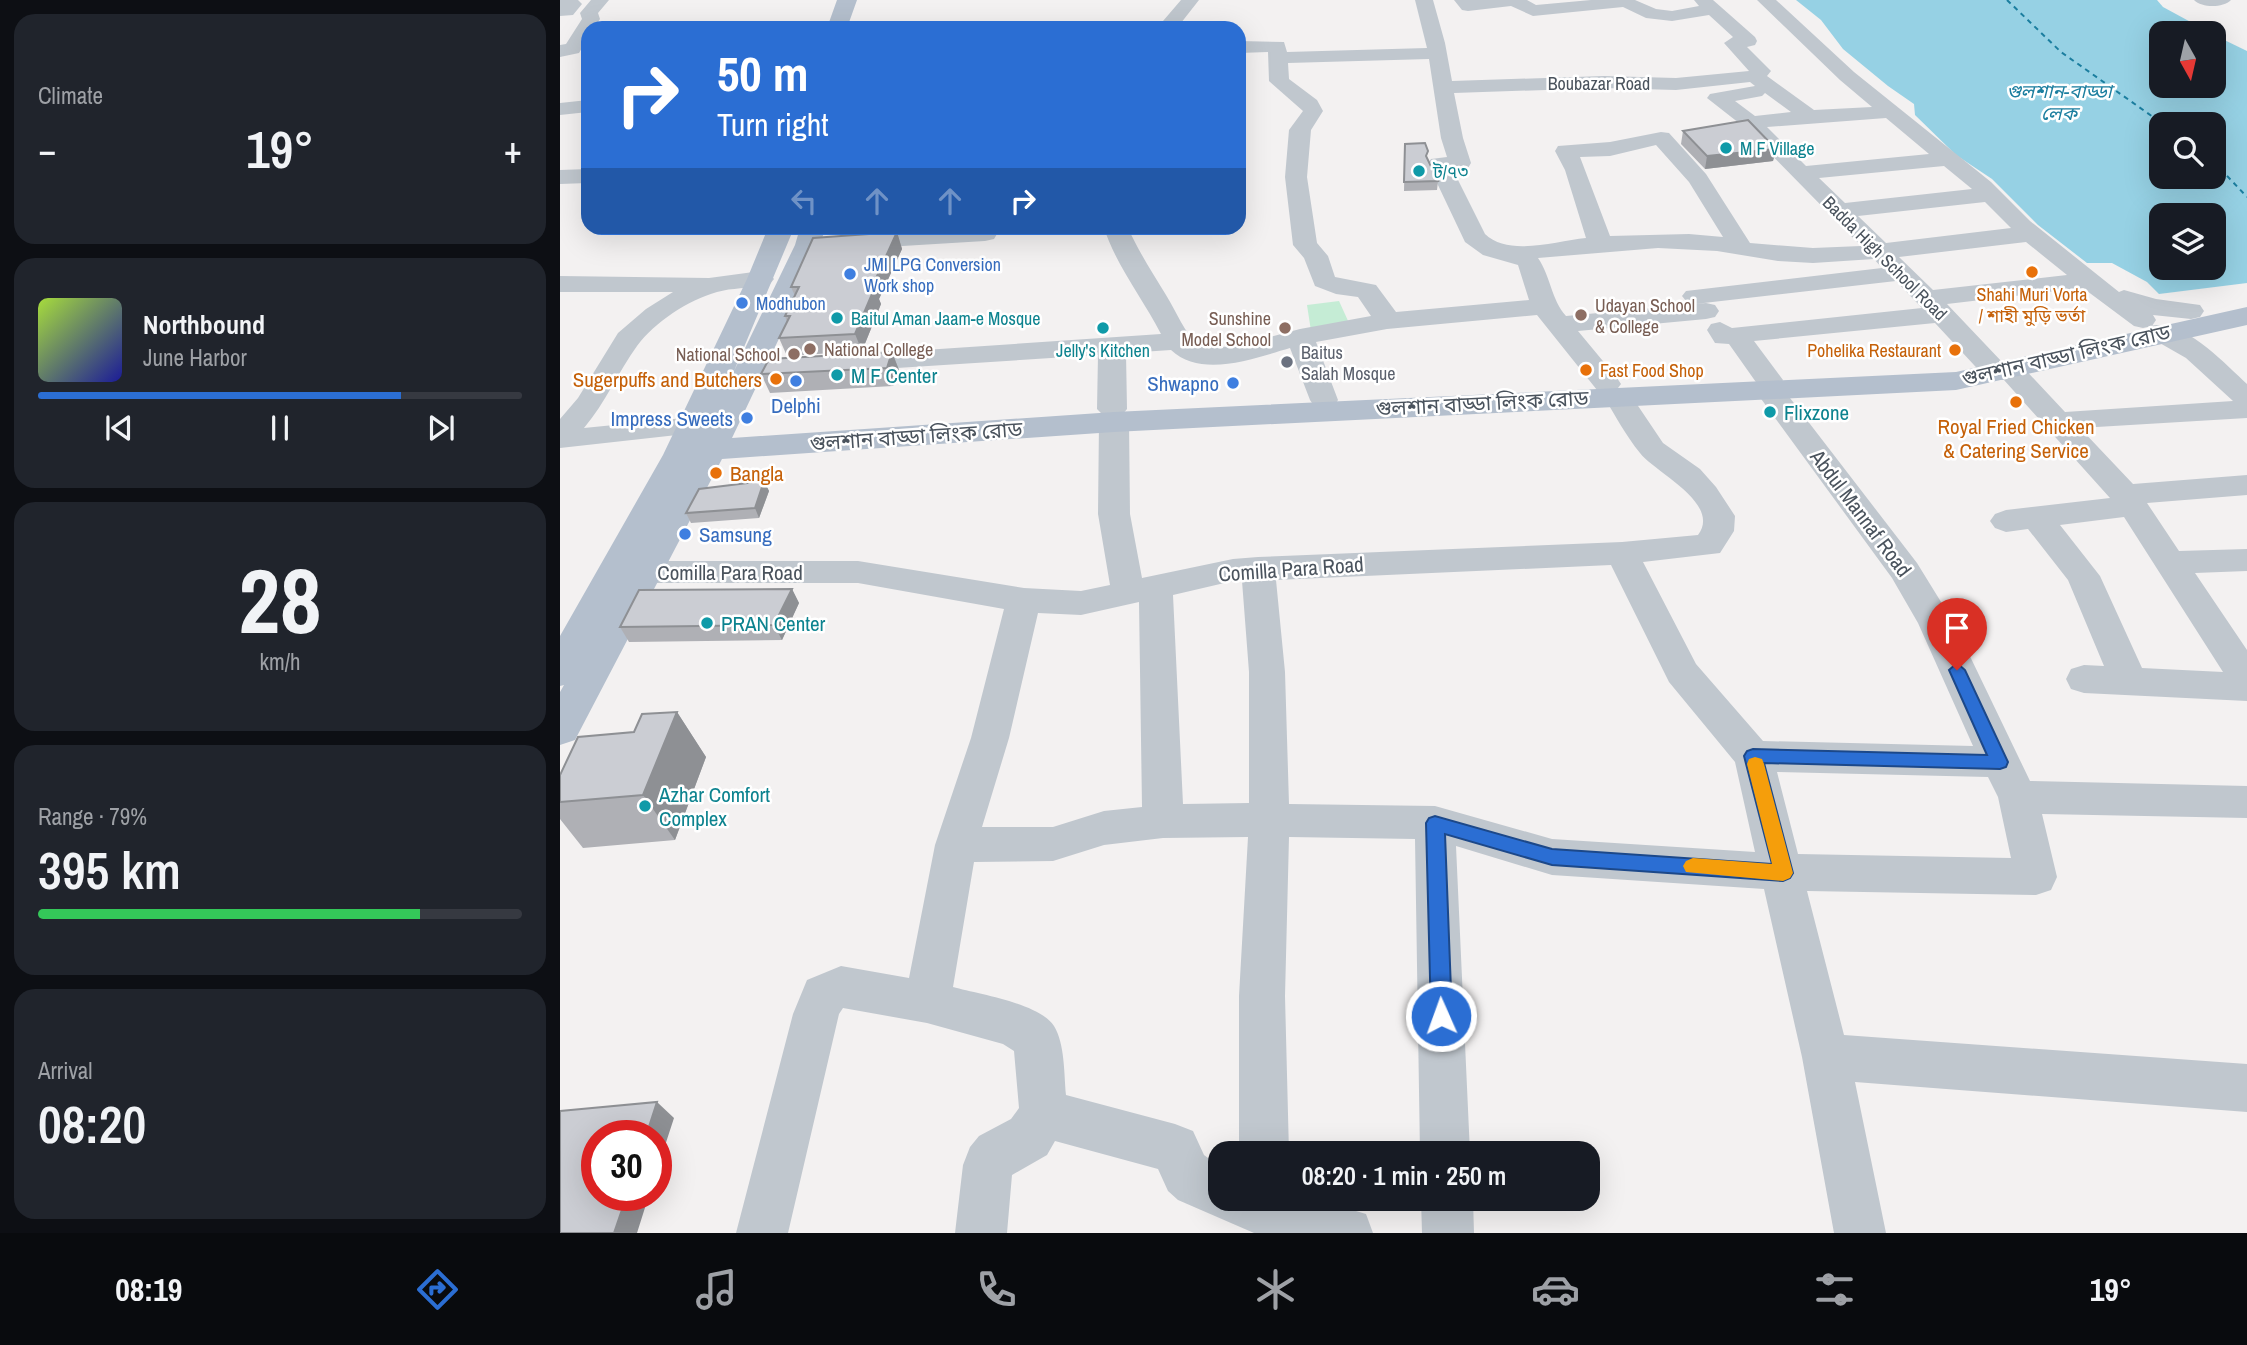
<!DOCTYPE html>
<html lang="en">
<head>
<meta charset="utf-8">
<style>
	:root { --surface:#171b24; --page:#20242c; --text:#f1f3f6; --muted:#9ea1a6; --line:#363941; --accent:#2b6ed3 }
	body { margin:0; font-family:"Archivo Narrow","Noto Sans Bengali",sans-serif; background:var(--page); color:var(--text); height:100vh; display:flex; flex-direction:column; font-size:26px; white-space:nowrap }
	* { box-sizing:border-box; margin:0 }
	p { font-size:23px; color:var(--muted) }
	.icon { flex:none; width:38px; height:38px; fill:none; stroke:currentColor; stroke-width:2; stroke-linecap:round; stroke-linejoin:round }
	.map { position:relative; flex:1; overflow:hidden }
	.drawer { display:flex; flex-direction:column; gap:14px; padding:14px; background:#0d0f14; width:560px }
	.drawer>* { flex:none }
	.guide { position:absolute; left:21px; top:21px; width:665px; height:214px; border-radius:21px; box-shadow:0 7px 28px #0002; background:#2b6ed3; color:#fff; overflow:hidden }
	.needle { width:46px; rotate:172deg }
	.tools { position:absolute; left:1589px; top:21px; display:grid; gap:14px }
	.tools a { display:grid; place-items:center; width:77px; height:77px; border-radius:14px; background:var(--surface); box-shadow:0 7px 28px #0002; font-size:35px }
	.speed { position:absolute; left:21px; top:1120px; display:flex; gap:14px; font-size:35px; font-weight:700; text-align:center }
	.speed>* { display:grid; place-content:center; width:91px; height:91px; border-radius:50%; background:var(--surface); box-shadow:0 7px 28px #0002; line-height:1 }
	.speed .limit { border:10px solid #d22; background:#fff; color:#111 }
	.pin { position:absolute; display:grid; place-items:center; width:60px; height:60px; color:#fff; margin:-72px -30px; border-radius:50% 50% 50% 0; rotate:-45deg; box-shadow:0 0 7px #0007 }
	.pin .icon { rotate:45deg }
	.me { position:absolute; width:77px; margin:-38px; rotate:358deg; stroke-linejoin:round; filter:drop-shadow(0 0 5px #0008) }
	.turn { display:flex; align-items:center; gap:24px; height:147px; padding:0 21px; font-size:32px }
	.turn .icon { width:91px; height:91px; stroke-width:2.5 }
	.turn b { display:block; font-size:49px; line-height:60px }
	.lanes { display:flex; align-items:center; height:66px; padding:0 21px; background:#0003; justify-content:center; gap:35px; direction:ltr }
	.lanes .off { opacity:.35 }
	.big { font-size:52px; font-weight:600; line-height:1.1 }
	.drawer .widget { flex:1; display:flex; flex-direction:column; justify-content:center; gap:10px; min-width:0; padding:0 24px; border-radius:21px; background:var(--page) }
	.drawer .dial { align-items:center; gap:0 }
	.dial b { font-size:91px; line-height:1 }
	.song { display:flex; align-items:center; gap:21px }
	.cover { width:84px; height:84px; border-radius:10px; background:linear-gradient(135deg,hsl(80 70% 55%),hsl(240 70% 35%)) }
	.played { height:7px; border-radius:4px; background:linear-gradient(90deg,var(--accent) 75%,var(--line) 75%) }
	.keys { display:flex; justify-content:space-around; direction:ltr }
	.heat { display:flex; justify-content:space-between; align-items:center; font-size:38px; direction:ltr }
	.charge { height:10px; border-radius:5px; background:linear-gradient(90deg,#34c759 79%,var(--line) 0) }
	.trip { position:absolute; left:648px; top:1141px; width:392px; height:70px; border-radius:21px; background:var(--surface); box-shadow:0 7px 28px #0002; font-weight:600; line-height:70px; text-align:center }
	.tabs { display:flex; height:112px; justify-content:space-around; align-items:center; background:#090b0e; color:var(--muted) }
	.tabs .icon { width:49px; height:49px }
	.tabs .current { color:var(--accent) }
	.tabs b { font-size:32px; color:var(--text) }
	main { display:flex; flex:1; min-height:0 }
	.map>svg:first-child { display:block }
</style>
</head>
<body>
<main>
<section class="drawer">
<div class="widget"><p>Climate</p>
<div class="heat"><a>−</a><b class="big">19°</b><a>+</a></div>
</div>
<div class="widget">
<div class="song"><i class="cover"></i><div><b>Northbound</b><p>June Harbor</p></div></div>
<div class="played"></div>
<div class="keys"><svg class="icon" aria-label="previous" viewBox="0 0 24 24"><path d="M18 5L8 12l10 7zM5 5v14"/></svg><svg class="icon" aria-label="pause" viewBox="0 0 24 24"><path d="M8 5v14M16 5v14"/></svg><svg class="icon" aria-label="next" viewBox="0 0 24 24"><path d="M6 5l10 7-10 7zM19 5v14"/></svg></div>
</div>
<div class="widget dial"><b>28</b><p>km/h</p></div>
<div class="widget"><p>Range · 79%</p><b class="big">395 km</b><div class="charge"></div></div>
<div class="widget"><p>Arrival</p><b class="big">08:20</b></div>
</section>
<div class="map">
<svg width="1687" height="1233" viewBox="0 0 1687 1233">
	<rect width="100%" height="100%" fill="#f3f1f1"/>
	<path fill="#c5ecd5" d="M779 301 789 323 751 331 747 305Z"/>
	<path fill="#96d1e4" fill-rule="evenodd" d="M1236 0H1597L1603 7 1651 33H1601V86H1654V35L1687 51V283L1599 294 1587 282 1552 263H1527L1478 225 1432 179 1396 155 1355 115 1354 104 1328 86 1283 49 1261 20ZM1601 124H1654V177H1601ZM1601 215H1654V268H1601Z"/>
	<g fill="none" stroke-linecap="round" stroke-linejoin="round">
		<path stroke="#1b7e9f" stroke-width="2" stroke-dasharray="5 4.5" stroke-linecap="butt" d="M1447 0 1501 52 1603 124
			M1654 162 1687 197"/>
		<path fill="#c0c7ce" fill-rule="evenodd" d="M0 0H18L22 4 13 15 0 16Z
			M31 0H49L38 13 40 19 34 28H28V38L19 53 0 57V45L6 44 22 19 20 13Z
			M621 0H639L617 28H586L589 24 603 21Z
			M855 0H873L885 43 892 81 1044 76 1116 78 1189 71 1164 43 1173 37 1149 15 1112 21 1086 18 1063 7 973 16 951 6 908 11 902 10 894 0H967L976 5 1031 0H1075L1096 9 1112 11 1139 6 1134 0H1153L1195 37 1197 41 1195 45 1187 47 1211 71 1207 76 1254 110 1312 107 1280 80 1197 0H1216L1294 72 1431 182 1470 221 1559 292 1564 290 1596 299 1640 305 1644 311 1640 317 1631 319 1593 315 1596 320 1592 326 1583 328 1574 326 1523 288 1387 304 1443 363 1460 364 1505 412 1673 401 1626 358 1591 338 1588 332 1591 326C1623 318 1665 364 1687 384V418L1520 428 1573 484 1687 475V495L1587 503 1619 551 1687 549V571L1635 573 1687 650V701L1524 693 1511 689 1506 679 1511 669 1524 665 1544 666 1508 580 1468 529 1446 532 1435 528 1430 521 1435 514 1446 510 1550 498 1444 380 1427 379 1375 323 1194 341 1223 380 1220 385 1357 563 1394 623 1470 781 1687 786V818L1482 814 1497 877 1491 890 1476 895 1247 891 1284 1035 1687 1064V1112L1295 1082 1326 1233H1274L1242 1057 1204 889 992 875 896 846 910 1153H860L855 839 729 837 725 996 729 1153H679V996L688 837 603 838 544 845 493 861 414 862 393 987C418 994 479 1003 494 1026 505 1044 504 1074 506 1095L615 1124 633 1131 644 1155 660 1167V1199H756L806 1214 813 1233H694L618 1200 608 1191 598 1169 495 1141 487 1155 452 1175 447 1233H395L403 1165 410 1147 419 1136 451 1119 459 1108 454 1051 443 1044 367 1023 283 1008 279 1014 228 1233H176L233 1014 247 980 281 966 349 978 375 845 411 738 444 609 298 583H86L74 580 69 572 74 564 86 561H298L464 588 521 591 550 585 538 514 539 422 544 416 537 409 538 355 290 371 280 369 276 363 280 357 290 355 601 334C583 299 556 265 544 228H568C579 252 592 272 606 295 617 313 624 332 639 346L673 347 740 329 811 316 798 297 776 294 755 286 744 258 733 245 725 177 729 130 743 111 709 81 708 52 679 53V41L724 42 727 52 867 48ZM869 59 881 138 887 157 871 159 868 164 905 242 923 255 958 265 969 300 836 312 816 285 775 277 768 256 757 243 747 177 751 130 763 111 757 100 729 79 728 63ZM1190 82 1195 86 1150 94 1147 98 1184 127 1301 246 1253 248 1190 243 1146 174 1109 133 1101 132 1050 142 998 146 995 151 1005 170 1026 238C995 241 949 257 925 234L893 170 908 168 911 163 903 138 894 93 1044 88 1116 90ZM1205 93 1231 112 1195 116 1175 101 1202 96ZM1326 118 1369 154 1246 166 1207 127ZM1096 145 1129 182 1163 237 1129 234 1050 236 1020 157 1050 156ZM1384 166 1412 189 1285 203 1259 178ZM1425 202 1451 228 1326 243 1298 216ZM1466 242 1507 275 1373 290 1339 257ZM1098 248 1157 251 1218 261 1253 263 1314 259 1322 268 1126 291 1122 296 1126 301 1135 304 1336 281 1362 308 1172 328 1160 322 1151 324 1147 330 1155 343 1169 344 1198 385 1195 390 1199 396 1332 578 1358 623 1413 746 1203 741 1136 664 1083 562 1160 553 1174 531 1175 516 1156 487 1140 469 1103 443 1068 391 1058 388 1061 384 1057 378 1018 331 1146 319 1155 317 1159 311 1155 305 1146 303 1006 316C991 299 991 277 978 258ZM977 315 1037 390 1047 392 1044 397C1055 415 1066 436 1080 453 1094 472 1162 503 1138 535L1062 542 698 557 673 559 582 578 570 514 569 422 562 415 567 409 566 353 611 350C642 379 695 358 730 348L750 400 754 406 764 409 774 406 778 400 756 342 827 329ZM1564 517 1663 672 1582 668 1540 576 1500 525ZM1051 565 1109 682 1175 762 1195 852 992 839 875 806 729 804 725 672 716 580ZM673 581H682L689 672V803L623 804 613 595ZM579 602 582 807 544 811 493 827H422L449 738 478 613 521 615ZM1217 772 1428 777 1438 797 1451 858 1238 854Z
			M1634 0H1671C1663 8 1642 8 1634 0Z
			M28 100V112L0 115V103Z
			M28 169V183L0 184V170Z
			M413 228 434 229 437 234 434 239 425 241 293 249 284 247 281 242 284 237 293 235Z
			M201 271 210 274 214 279 210 284C192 289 174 287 157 292 128 300 95 322 77 346 58 372 46 402 24 428L134 417 144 420 149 426 144 432 0 448V419L18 398 58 333 86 309 113 292H0V276L149 278Z
			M861 1199H913L914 1233H862Z"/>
		<path fill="#b4bfcd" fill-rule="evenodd" d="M277 0H297L287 28H267Z
			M208 228H234L174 371 235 245 240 228H266L234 307 172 438 554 412 1396 372 1687 307V325L1396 390 554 432 162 459 15 740 0 745V692L4 685 0 686V636L103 455 187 279Z"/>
	</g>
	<path fill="#afb0b5" d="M1123 131 1216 149 1213 161 1145 169 1121 144Z
		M845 144 867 160 878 181 877 190 844 191Z
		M314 228H351L350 229 315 231Z
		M337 232 342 249 319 299 321 304 302 351 227 356 219 338 227 322 225 316 235 296 231 287Z
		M332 352 339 370 333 386 210 393 201 374Z
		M204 481 209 491 199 518 131 523 126 513Z
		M232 589 239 603 222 640 69 642 60 627Z
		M117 712 146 757 115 840 23 848 0 819V775L74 732Z"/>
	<path fill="#8e9094" d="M1216 149 1213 161 1145 169 1147 156Z
		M337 232 342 249 319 299 321 304 302 351 295 334 312 287Z
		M332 352 339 370 333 386 327 368Z
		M204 481 209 491 199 518 195 508Z
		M232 589 239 603 222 640 214 625Z
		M117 712 146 757 115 840 83 795Z
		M97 1102 114 1118 96 1173V1136H86Z
		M67 1195H89L77 1233H54Z"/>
	<path fill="#cbcdd3" stroke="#8e9094" stroke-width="2" d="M1188 120 1216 149 1147 156 1123 131Z
		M865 143 868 151 866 156 878 181 844 182 845 144Z
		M337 232 312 287H315L295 334 219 338 230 316H225L239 287H231L253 238Z
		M332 352 327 368 201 374 209 359Z
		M204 481 195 508 126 513 139 489Z
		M232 589 214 625 60 627 79 590Z
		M117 712 83 795 0 802V775L18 737 74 732 82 714Z
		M97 1102 86 1136H37V1195H67L54 1233H0V1111Z"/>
	<path fill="#2b6ed3" stroke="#1c4889" stroke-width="2" d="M1397 663 1405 670 1448 762 1446 767 1440 769 1204 763 1233 873 1230 878 1223 881 992 865 885 834 892 1016 889 1023 881 1026 874 1023 871 1016 866 823 869 818 875 816 992 849 1212 864 1184 756 1187 751 1193 749 1427 755 1389 670Z"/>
	<path fill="#f59e0b" d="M1195 757 1202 759 1204 764 1233 873 1230 878 1223 881 1126 872 1123 866 1126 861 1133 858 1212 864 1187 764 1189 759Z"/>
	<g fill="#0f9aa8" stroke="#fff" stroke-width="2.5">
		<circle cx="1166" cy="148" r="7"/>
		<circle cx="859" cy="171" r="7"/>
		<circle cx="277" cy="318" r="7"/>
		<circle cx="543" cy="328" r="7"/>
		<circle cx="277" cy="375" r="7"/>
		<circle cx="1210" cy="412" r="7"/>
		<circle cx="147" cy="623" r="7"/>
		<circle cx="85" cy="806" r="7"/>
	</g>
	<g fill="#e8710a" stroke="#fff" stroke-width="2.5">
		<circle cx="1472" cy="272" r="7"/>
		<circle cx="1395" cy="350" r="7"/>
		<circle cx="1026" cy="370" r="7"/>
		<circle cx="216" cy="379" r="7"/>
		<circle cx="1456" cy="402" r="7"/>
		<circle cx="156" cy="473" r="7"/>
	</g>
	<g fill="#3f7fe0" stroke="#fff" stroke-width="2.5">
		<circle cx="290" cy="274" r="7"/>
		<circle cx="182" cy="303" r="7"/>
		<circle cx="236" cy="381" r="7"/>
		<circle cx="673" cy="383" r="7"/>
		<circle cx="187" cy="418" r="7"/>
		<circle cx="125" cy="534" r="7"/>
	</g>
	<g fill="#8d6e63" stroke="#fff" stroke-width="2.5">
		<circle cx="1021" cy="315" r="7"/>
		<circle cx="725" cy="328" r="7"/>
		<circle cx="250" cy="349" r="7"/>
		<circle cx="234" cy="354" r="7"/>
	</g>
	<circle fill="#6b7280" stroke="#fff" stroke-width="2.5" cx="727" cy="362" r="7"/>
	<g text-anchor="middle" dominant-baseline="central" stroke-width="5" stroke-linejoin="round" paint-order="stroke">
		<g font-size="18" fill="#4a535d" stroke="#fff">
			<text x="1039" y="83">Boubazar Road</text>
			<text transform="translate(1325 258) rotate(45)">Badda High School Road</text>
		</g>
		<g font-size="18" fill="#0d838f" stroke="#fff" text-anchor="start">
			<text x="1180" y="148">M F Village</text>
			<text x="873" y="171">ট/৭৩</text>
			<text x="291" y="318">Baitul Aman Jaam-e Mosque</text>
			<text x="543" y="350" text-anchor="middle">Jelly's Kitchen</text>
		</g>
		<g font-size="18" fill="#366cbe" stroke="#fff" text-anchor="start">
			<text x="304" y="264">JMI LPG Conversion<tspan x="304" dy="21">Work shop</tspan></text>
			<text x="196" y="303">Modhubon</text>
		</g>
		<g font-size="18" fill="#c56008" stroke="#fff">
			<text x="1472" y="294">Shahi Muri Vorta<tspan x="1472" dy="21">/ শাহী মুড়ি ভর্তা</tspan></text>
			<text x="1381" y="350" text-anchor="end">Pohelika Restaurant</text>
			<text x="1040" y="370" text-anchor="start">Fast Food Shop</text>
		</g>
		<g font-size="18" fill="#785e54" stroke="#fff" text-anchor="start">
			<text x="1035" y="305">Udayan School<tspan x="1035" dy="21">&amp; College</tspan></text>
			<text x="711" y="318" text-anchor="end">Sunshine<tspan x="711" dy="21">Model School</tspan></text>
			<text x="264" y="349">National College</text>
			<text x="220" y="354" text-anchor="end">National School</text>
		</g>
		<g font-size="18" fill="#5b616d" stroke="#fff" text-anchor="start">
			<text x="741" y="352">Baitus<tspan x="741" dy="21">Salah Mosque</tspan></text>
		</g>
		<g font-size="19" font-style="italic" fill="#1b7e9f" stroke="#fff">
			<text x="1499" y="91">গুলশান-বাড্ডা<tspan x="1499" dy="22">লেক</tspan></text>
		</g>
		<g font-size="21" fill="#4a535d" stroke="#fff">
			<text transform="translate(1506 355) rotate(-13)">গুলশান বাড্ডা লিংক রোড</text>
			<text transform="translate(922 403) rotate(-3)">গুলশান বাড্ডা লিংক রোড</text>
			<text transform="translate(356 436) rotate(-4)">গুলশান বাড্ডা লিংক রোড</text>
			<text transform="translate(1301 513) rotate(53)">Abdul Mannaf Road</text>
			<text transform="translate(731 569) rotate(-4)">Comilla Para Road</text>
			<text x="170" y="572">Comilla Para Road</text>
		</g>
		<g font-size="21" fill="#0d838f" stroke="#fff" text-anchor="start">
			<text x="291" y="375">M F Center</text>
			<text x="1224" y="412">Flixzone</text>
			<text x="161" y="623">PRAN Center</text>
			<text x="99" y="794">Azhar Comfort<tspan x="99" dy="24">Complex</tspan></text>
		</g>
		<g font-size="21" fill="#c56008" stroke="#fff" text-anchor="end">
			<text x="202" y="379">Sugerpuffs and Butchers</text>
			<text x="1456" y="426" text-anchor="middle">Royal Fried Chicken<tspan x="1456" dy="24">&amp; Catering Service</tspan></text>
			<text x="170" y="473" text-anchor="start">Bangla</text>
		</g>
		<g font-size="21" fill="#366cbe" stroke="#fff" text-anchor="end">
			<text x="659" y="383">Shwapno</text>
			<text x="236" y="405" text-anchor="middle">Delphi</text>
			<text x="173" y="418">Impress Sweets</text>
			<text x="139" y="534" text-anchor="start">Samsung</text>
		</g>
	</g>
</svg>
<div class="tools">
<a><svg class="needle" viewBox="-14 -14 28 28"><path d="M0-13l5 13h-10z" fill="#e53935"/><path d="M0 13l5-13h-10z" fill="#9ea1a6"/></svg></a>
<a><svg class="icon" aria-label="search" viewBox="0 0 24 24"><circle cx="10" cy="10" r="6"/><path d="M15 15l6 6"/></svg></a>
<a><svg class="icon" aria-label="layers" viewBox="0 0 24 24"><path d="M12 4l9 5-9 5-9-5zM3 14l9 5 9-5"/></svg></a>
</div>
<div class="speed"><div class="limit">30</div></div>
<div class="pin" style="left:1397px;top:670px;background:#d93025"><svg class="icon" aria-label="arrive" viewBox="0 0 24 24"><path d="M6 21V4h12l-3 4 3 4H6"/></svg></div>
<svg class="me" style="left:881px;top:1016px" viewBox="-20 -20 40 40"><circle r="17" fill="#2b6ed3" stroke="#fff" stroke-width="3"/><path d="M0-11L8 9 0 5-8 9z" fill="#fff"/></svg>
<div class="trip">08:20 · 1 min · 250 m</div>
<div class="guide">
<div class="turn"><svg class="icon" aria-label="right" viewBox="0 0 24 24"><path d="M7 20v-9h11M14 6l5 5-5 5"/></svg><div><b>50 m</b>Turn right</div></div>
<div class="lanes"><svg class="icon off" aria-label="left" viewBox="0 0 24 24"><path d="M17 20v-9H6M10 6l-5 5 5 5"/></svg><svg class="icon off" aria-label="ahead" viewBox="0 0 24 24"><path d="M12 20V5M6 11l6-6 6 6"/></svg><svg class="icon off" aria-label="ahead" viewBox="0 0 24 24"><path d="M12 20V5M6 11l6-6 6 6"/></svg><svg class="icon" aria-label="right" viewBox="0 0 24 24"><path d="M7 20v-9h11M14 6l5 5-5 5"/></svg></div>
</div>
</div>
</main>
<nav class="tabs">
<b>08:19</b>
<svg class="icon current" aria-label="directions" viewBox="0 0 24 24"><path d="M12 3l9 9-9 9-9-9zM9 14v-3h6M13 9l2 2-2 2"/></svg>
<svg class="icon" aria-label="music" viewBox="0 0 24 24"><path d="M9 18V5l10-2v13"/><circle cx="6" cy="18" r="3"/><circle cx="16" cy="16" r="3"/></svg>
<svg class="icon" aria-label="phone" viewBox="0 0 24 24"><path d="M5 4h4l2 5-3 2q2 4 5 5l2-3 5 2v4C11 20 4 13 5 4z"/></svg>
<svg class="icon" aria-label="climate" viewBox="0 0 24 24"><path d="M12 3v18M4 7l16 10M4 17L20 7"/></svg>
<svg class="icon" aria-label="car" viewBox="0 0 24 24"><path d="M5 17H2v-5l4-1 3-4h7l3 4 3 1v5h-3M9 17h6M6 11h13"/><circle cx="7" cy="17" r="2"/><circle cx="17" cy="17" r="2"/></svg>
<svg class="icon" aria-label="filters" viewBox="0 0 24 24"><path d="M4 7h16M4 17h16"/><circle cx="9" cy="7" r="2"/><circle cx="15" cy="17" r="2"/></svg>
<b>19°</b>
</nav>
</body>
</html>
